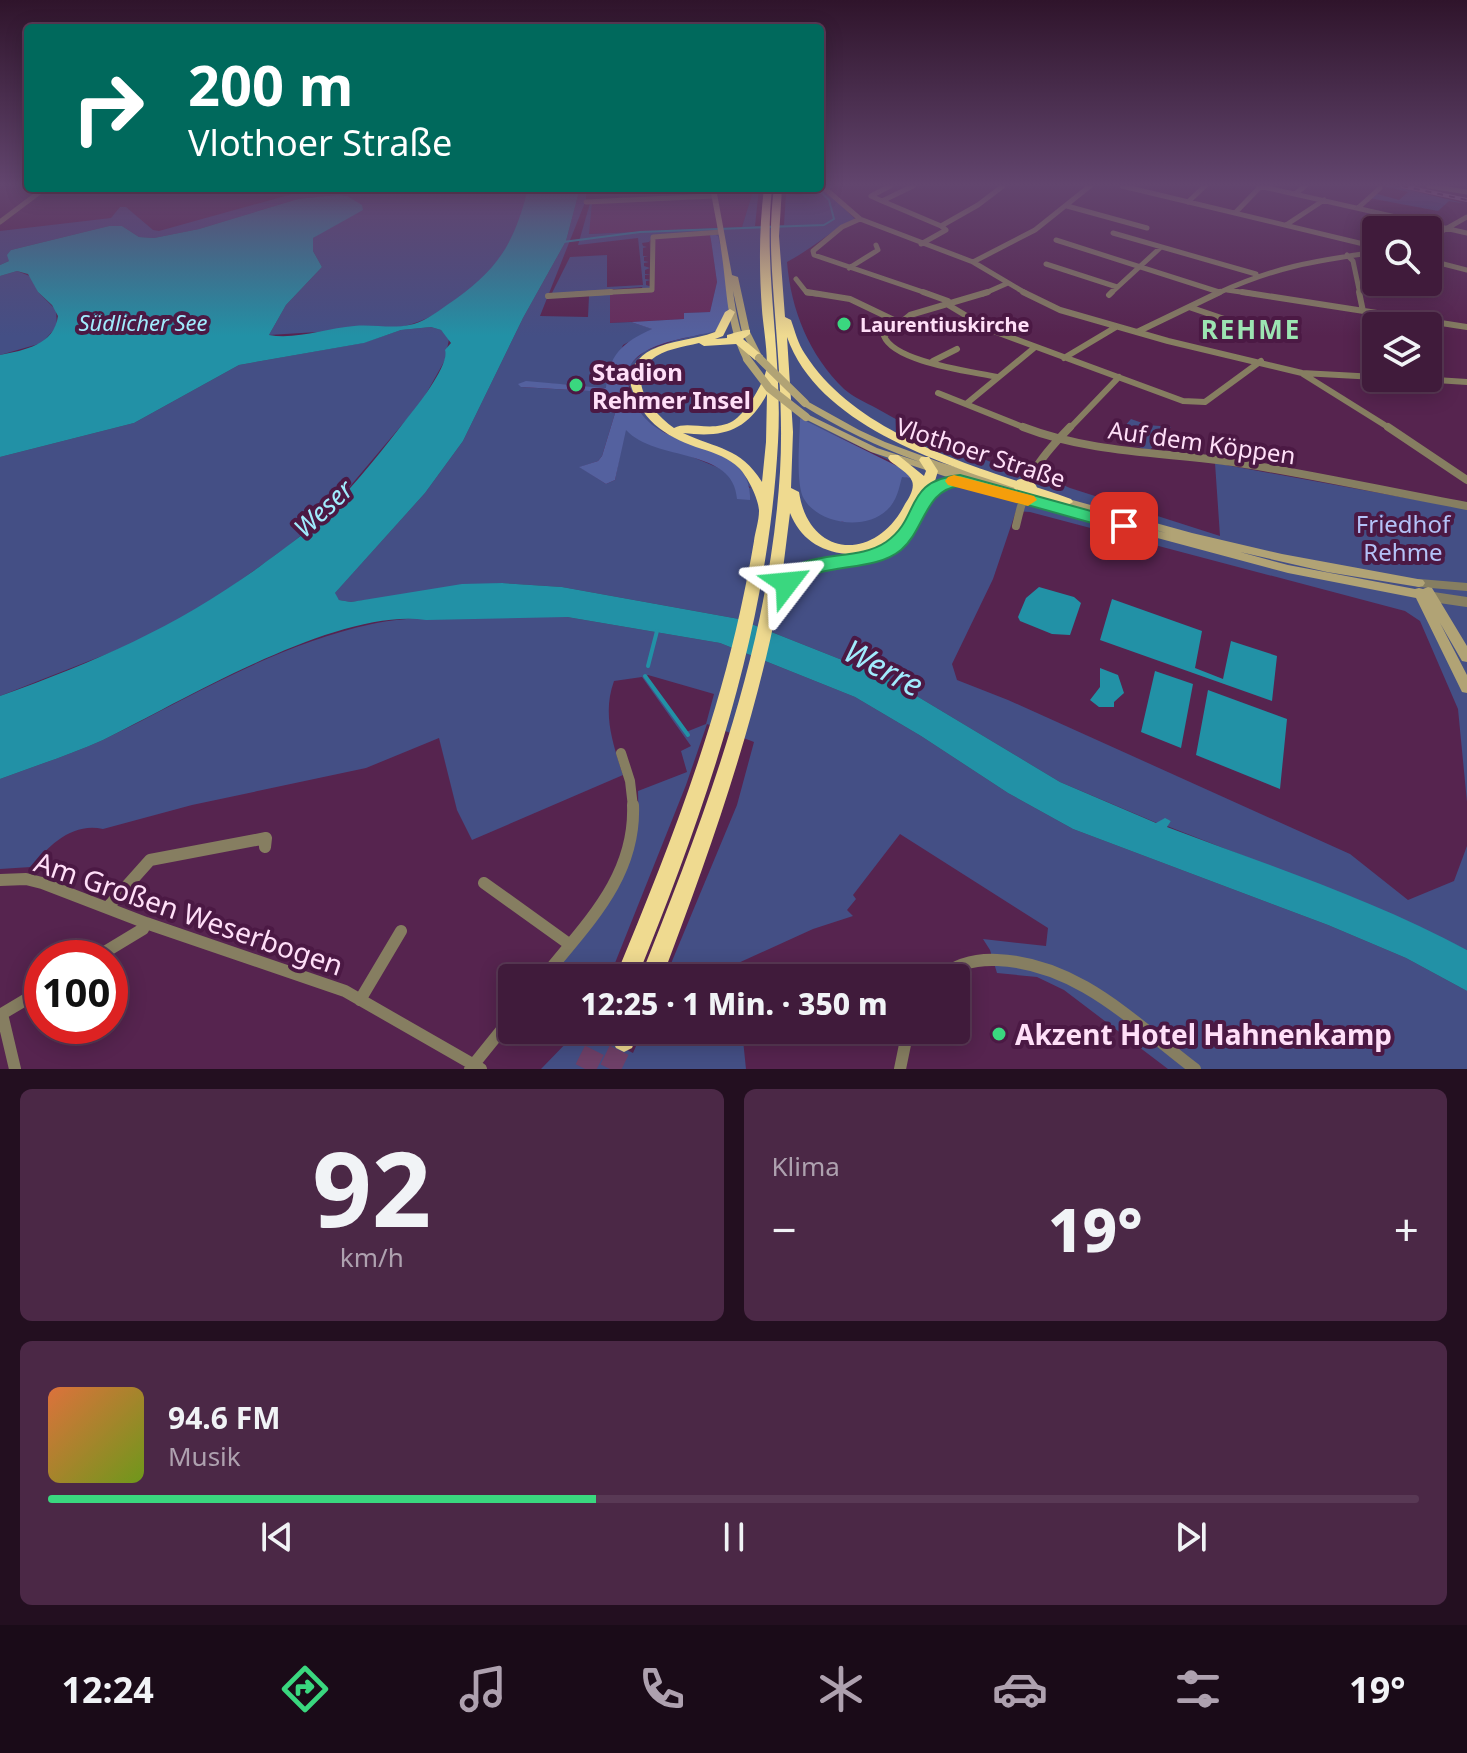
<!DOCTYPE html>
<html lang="de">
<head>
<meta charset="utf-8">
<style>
	:root { --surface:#401b3b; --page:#4b2846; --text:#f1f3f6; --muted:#aea1af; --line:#593955; --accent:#3ad77f }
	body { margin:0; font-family:"Noto Sans",sans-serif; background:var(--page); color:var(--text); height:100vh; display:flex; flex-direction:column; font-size:30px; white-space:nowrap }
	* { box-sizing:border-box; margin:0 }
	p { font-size:26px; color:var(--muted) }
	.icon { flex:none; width:44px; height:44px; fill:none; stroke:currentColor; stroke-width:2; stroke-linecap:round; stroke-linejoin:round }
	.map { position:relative; height:1069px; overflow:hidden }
	.drawer { display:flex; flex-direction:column; gap:20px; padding:20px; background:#230f20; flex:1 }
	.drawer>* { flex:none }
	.banner { position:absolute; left:24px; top:24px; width:800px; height:168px; border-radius:8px; box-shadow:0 4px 20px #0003,0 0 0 2px var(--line); background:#00695c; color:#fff; overflow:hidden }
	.buttons { position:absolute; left:1362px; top:216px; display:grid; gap:16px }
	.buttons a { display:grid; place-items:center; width:80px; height:80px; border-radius:8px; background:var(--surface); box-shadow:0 4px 20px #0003,0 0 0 2px var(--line); font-size:40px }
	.speed { position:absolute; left:24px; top:940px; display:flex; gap:16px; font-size:40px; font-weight:700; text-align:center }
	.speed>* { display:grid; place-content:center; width:104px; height:104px; border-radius:50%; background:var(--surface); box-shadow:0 4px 20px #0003,0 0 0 2px var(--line); line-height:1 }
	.speed .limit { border:12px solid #d22; background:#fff; color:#111 }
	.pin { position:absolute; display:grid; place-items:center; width:68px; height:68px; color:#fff; margin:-34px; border-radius:16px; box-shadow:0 4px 12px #0006 }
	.me { position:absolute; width:88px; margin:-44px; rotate:61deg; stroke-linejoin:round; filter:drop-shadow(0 0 6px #0008) }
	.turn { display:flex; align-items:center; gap:28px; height:168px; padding:0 32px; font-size:36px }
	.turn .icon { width:104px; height:104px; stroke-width:2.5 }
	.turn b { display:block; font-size:56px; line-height:68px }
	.big { font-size:60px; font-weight:800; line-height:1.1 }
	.drawer .tile { flex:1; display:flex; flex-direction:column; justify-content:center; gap:12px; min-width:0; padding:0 28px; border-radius:12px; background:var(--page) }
	.drawer .dial { align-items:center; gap:0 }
	.dial b { font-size:104px; line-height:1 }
	.song { display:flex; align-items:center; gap:24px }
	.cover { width:96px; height:96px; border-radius:12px; background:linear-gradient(135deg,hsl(20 70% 55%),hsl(80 70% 35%)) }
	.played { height:8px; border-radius:4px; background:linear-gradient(90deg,var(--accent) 40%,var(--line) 40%) }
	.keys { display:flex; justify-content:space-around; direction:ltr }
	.heat { display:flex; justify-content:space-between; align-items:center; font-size:44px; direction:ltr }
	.drawer .tiles { flex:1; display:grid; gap:20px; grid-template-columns:1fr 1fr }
	.tile:last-child { grid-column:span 2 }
	.trip { position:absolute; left:498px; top:964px; width:472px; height:80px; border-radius:8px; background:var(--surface); box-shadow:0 4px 20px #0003,0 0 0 2px var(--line); font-weight:800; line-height:80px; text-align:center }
	.tabs { display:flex; height:128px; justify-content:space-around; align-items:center; background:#1a0b18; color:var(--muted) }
	.tabs .icon { width:56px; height:56px }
	.tabs .active { color:var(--accent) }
	.tabs b { font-size:36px; color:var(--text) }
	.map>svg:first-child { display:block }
</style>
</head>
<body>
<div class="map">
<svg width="1467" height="1069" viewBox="0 0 1467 1069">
	<rect width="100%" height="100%" fill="#56244f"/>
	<path fill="#652d5c" d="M623 188H754L742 227 588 234 592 200 618 199Z
		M710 232 717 282 710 312 684 313 685 319 609 323 610 292 653 287 649 238 661 233Z"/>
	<path fill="#444f85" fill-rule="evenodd" d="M833 186 829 190 831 195 855 219C830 231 812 249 787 262 791 310 809 355 844 389 853 397 865 402 876 408 922 435 972 455 1022 474L1026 469 1070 488 1220 536 1215 463 1467 509V802L1458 709 1420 621 1405 611 1030 512 1016 511 993 579 952 664 957 680 1008 700 1350 854 1408 900 1454 881 1467 846V950L1379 909 1167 826 1171 821 1165 819 1157 823 1060 782 885 677 739 619 562 587 502 583 351 602 339 600 334 594 425 493 463 441 523 318 566 241 580 188H586V200L540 316 588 317 589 296 551 295 570 257 607 255V287L643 285 638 238 578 245 590 203H592L589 234 742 227 754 188H759L755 226 784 225 786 194 801 195 808 188ZM709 232 728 305 719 330 676 340 645 351 630 364 627 380 641 413 647 421 657 429 708 449 751 488 736 485 731 476 719 468 625 429 615 480 606 484 580 467 598 461 602 456 616 410 607 392 521 387 542 383 606 388 623 345 653 329 631 322 610 323V292L604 290 642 287 643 290 653 287 646 285V281L651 280 645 279V275H651L645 274V270L650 268 644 266V263L649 262 644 261V257L648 256H643V248L647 247 643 246 642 243 649 242 654 235ZM800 419 895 463 908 478 902 476 843 522 816 510Z
		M1383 186H1393L1467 204 1449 201 1438 211 1369 198 1374 193 1399 200 1408 192Z
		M314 188H528C525 200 523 213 519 225 504 268 445 320 399 327L269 335 286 305 322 267 313 251V238L335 223 336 195 298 199 199 229 154 238 139 237 122 226H109L11 250 9 261 0 265V231L111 218 120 207H126L153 230 159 231Z
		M17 271 32 277 38 292 56 310 57 326 42 343 0 355V276Z
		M431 327 441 330 449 339 445 360 422 401 346 491 321 519 288 546 213 600 145 639 0 696V457L134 423 239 365 363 343 401 330Z
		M1131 419 1148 425 1171 427 1149 451 1115 437Z
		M493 617H567L720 643 855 697 921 736 1008 793 1073 829 1328 925 1406 958 1467 991V1069H1168L1064 990 1037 977 997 973 990 950 983 939 1046 946 1048 928 900 834 853 895 856 899 847 910 853 916 813 929 736 964 737 978H665L737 805 754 742 707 724 686 785 609 978H565L554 971C604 908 641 878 638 791L687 772 681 751 691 746 642 677 614 681C602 714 613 744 623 775L472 840 457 810 439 738 366 768 192 805 103 829C73 822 49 845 31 867L0 869V779C34 766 70 755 103 740 191 697 275 645 372 624 411 615 453 619 493 617ZM648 675 714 694 706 724 686 732 646 676Z
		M569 1030H588L633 1053 643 1030H742L746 1069H541L573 1036Z"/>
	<path fill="#54619f" d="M710 233 718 236C724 262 738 308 720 330 690 339 613 343 630 390 634 402 640 414 649 422 679 450 753 445 750 500L737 499C734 447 655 462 626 430L615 480 606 484 579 467 598 461 602 456 616 410 607 392 521 387 518 384 526 381 606 388C608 355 623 342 652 329L631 322 684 319V313L710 312 717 282Z
		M800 418 905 470 910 478 902 477C899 488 897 501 887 510 865 531 819 524 804 499 795 484 800 437 800 418Z"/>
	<path fill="#2291a6" d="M528 188H580L566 241 523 318 463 441 425 493 335 593 339 600 351 602 462 584 502 583 562 587 739 619 885 677 1060 782 1156 823 1165 818 1171 821 1167 827C1268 865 1372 899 1467 950V991L1406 958 1328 925 1073 829 1008 793 921 736 855 697 720 643 567 617 426 620C337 607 183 701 103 740 70 755 34 766 0 779V696C99 660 174 628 259 567 280 551 303 536 321 518 353 488 381 452 408 417 418 405 450 364 445 350L451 343 441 330 431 327 401 330 364 343 239 365 134 423 0 457V355C25 350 54 345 58 316L52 305 38 292 28 274 17 271 0 276V265L9 261 7 255 11 250 109 226H122L139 237 154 238 199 229 298 199 336 195 347 196 362 205 363 210 313 238V251L322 267 286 305 269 335C296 340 327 328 354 326 373 324 391 329 409 325 422 323 436 313 447 305 496 272 514 246 528 188Z
		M1039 587 1074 597 1081 603 1070 635 1052 634 1020 621 1018 617 1026 598Z
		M1112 599 1202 631 1195 668 1223 679 1231 641 1277 656 1272 701 1100 640Z
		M1100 668 1118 675 1124 693 1114 702V707H1099L1090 700 1100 687Z
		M1155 671 1193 684 1181 748 1141 732Z
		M1208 690 1287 719 1280 789 1196 755Z"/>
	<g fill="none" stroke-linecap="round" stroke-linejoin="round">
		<path stroke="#2291a6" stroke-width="2" d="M563 242 640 232 824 225 834 219 829 200 821 192 829 186"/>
		<path stroke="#2291a6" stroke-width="4" d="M648 666 657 631
			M645 676 688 735"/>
		<path stroke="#6f4068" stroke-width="21" stroke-dasharray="21 11" stroke-linecap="butt" d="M585 1069 604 1031
			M610 1069 624 1040"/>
		<path stroke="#867e61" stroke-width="5" d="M822 186 860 219 973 262 1027 294
			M890 186 871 196 882 201 913 186
			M1122 186 1376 247
			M1259 186 1467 233
			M1429 186 1467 192
			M1295 194 1305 186
			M882 201 941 226
			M586 202 714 196
			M1188 202 1205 186
			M1067 206 1147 228
			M1358 208 1380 188
			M1235 213 1261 186
			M860 219 842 227 813 251 814 255 929 294
			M0 222 45 188
			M1286 225 1324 200
			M941 226 978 205 1003 186
			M1113 233 1256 274
			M1428 239 1467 217
			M1056 240 1219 292
			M921 244 946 230 941 226
			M1347 255 1353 261 1360 294
			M1428 260 1467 270
			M973 262 1035 230 1090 186
			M1046 264 1117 287
			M849 268 878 250 876 245
			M796 279 807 293 817 294
			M1227 290 1255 294
			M576 294 652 290 653 237 721 232
			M983 294 1008 283
			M1110 294 1160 248
			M1216 294C1275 267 1313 261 1376 252"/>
		<path stroke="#867e61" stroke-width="6" d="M807 292 850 299 898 322
			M923 292 948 301
			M988 292 910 315 884 336C894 362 970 371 997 377
			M1023 292 1060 310 1168 341 1302 373 1376 377
			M1242 292 1467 327
			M1359 292 1363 311
			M1109 295 1112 292
			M548 296 611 292
			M945 303 975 321
			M1189 307 1239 324
			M988 329 1183 401 1205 402 1261 361
			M1137 332 1220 292
			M1064 358 1116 327
			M933 361 957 349
			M1303 374 1391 429
			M1405 378 1467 382
			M938 393 1028 429
			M966 404 1034 348
			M1069 429 1119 377"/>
		<path stroke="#867e61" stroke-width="8" d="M1023 427C1093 454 1166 452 1239 463 1315 475 1391 492 1467 506
			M1388 427 1467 480
			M1016 526C1028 475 1034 464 1070 427
			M1419 583 1467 587"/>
		<path stroke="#867e61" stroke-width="10" d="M1433 597 1467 602
			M621 753 630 781 633 807"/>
		<path stroke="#867e61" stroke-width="12" d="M0 880 26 879 42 883 146 923 345 991 481 1069
			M484 883 569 944
			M108 907 150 860 266 838 265 847
			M95 958 143 929 146 923
			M543 978C585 925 636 878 633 805
			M939 978C956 964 976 959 997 960 1078 963 1134 1023 1195 1069
			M360 1000 401 931
			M2 1014 15 1069
			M0 1015 42 990
			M470 1069 512 1017
			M900 1069 908 1030"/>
		<path fill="#b1a375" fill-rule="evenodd" d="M710 188H716L732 275 738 277 750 332 763 358 762 360H756L742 332 733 291C736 315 741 337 751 359L750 361H744L743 359C727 326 727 291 722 256 719 233 714 210 710 188Z
			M805 400 859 430 885 442 939 462 1023 487 1024 489 1023 491 1019 492 978 480 1022 495 1023 497 1018 500 1014 499 871 452 801 417 806 414 809 415 877 448 920 462C878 447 839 428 802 405L800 403Z
			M1058 496 1192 533 1282 554 1423 580 1425 583 1423 586 1419 587 1327 572 1240 552 1288 565 1415 589 1419 588 1423 589 1428 587 1432 588 1467 646V662L1462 661 1440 623 1467 675V693L1462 692 1416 598 1288 573 1023 502 1022 500 1027 497 1166 533 1054 501 1053 499Z"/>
		<path fill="#efda90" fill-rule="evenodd" d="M764 188H772C763 273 783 357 778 442 768 629 707 806 637 978H615C665 858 712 739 740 612 745 589 750 565 754 541 755 532 759 521 759 511 759 500 748 477 739 468 729 458 715 453 702 449 669 438 644 424 632 389 626 373 636 358 651 350 671 340 694 340 715 332L725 312 730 309 735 312 723 336 715 339 727 338V335C732 334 746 329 750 330V334L743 339 763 356V360H755L736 344 704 346 699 343C683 347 664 349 651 360 625 381 655 415 674 428 688 420 712 433 733 421 746 413 762 386 766 371 769 359 763 325 762 310 759 269 759 229 764 188ZM767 394 766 442 762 482C740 447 717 449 683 433 724 438 747 431 767 394Z
			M774 188H782L779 236 785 317 791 320C795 331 798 344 805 354 859 439 983 468 1071 499L1073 502 1066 506C1051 502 1034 495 1021 490 940 463 818 425 787 337L793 432 791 488 799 492C809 559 876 562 905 504 909 498 915 488 912 481 909 473 896 466 890 461L888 458 890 455H898L924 476 926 471 919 460 921 457H929L938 471 935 481 960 476 967 480 965 483 944 487 931 494C920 534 899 553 859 562 838 567 818 568 800 582 793 588 787 599 781 607L777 608C751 736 708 857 662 978H640C705 815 769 650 780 472 783 420 779 367 775 315 772 272 768 231 774 188ZM790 513C800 538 819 551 846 554 822 559 797 565 781 585Z
			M593 1030H615V1031L612 1039 604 1042 596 1039Z
			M617 1030H639L632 1048 624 1052 616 1048 612 1040Z"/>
		<defs>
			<path id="rail" d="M1402 186 1467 200"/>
		</defs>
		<use href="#rail" stroke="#a3799c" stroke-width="4"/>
		<use href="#rail" stroke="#4b1944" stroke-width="2" stroke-dasharray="6" stroke-linecap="butt"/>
		<path stroke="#b1a375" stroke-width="8" d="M759 358 805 403
			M747 359 769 388 806 417"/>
		<path stroke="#b1a375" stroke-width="11" d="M1018 497 1027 500"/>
		<path stroke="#efda90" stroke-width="14" d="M1021 486 1030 489"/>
	</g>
	<linearGradient id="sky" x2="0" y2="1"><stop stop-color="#2f142b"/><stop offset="0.55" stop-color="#62456e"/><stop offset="1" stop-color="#62456e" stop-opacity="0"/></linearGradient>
	<rect width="1467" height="336" fill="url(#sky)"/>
	<path fill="#3ad77f" stroke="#268c53" stroke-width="2" d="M960 475 1131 522 1133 526 1124 532 960 486C925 489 925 530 901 550 879 568 844 565 818 573 804 577 796 593 780 588L777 583C800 546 854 564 886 542 922 517 902 481 960 475Z"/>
	<path fill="#f59e0b" d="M954 475 1034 496 1037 500 1028 506 948 485 945 481 948 477Z"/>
	<g fill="#3ad77f" stroke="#4b1944" stroke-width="3">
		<circle cx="844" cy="324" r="8"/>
		<circle cx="576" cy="385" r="8"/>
		<circle cx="999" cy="1034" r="8"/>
	</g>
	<g text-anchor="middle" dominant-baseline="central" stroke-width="8" stroke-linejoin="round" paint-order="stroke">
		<g font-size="20" font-weight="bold" fill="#ffdff8" stroke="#4b1944" text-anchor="start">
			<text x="860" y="324">Laurentiuskirche</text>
		</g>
		<g font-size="22" font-style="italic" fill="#a1ecfd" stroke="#4b1944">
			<text x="143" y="322">Südlicher See</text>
		</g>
		<g font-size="24" font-weight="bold" fill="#ffdff8" stroke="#4b1944" text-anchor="start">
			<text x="592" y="371">Stadion<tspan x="592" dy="28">Rehmer Insel</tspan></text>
		</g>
		<g font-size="24" fill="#ffdff8" stroke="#4b1944">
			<text transform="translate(1202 442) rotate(8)">Auf dem Köppen</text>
			<text transform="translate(981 452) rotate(18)">Vlothoer Straße</text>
		</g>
		<g font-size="24" fill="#b4c2f7" stroke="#4b1944">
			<text x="1403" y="523">Friedhof<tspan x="1403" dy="28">Rehme</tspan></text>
		</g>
		<g font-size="26" font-weight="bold" letter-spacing="2" fill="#9ce4b2" stroke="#4b1944">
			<text x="1251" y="329">REHME</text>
		</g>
		<g font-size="26" font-style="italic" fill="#a1ecfd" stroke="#4b1944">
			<text transform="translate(323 508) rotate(-43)">Weser</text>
		</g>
		<g font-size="28" fill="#ffdff8" stroke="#4b1944">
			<text transform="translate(189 913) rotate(19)">Am Großen Weserbogen</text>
		</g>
		<g font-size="28" font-weight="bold" fill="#ffdff8" stroke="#4b1944" text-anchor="start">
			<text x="1015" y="1034">Akzent Hotel Hahnenkamp</text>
		</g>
		<g font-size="32" font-style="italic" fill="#a1ecfd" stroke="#4b1944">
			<text transform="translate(884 667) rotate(28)">Werre</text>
		</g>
	</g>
</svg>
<div class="buttons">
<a><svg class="icon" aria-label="search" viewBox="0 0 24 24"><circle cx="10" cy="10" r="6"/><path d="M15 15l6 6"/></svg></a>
<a><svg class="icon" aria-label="layers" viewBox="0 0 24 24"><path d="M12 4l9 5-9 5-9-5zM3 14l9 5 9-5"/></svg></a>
</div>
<div class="speed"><div class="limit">100</div></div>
<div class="pin" style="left:1124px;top:526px;background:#d93025"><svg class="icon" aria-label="arrive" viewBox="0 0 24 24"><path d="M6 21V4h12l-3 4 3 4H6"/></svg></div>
<svg class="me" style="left:787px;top:583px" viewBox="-20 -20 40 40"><path d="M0-17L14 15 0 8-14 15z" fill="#3ad77f" stroke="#fff" stroke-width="4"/></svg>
<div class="trip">12:25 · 1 Min. · 350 m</div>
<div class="banner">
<div class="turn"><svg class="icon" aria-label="right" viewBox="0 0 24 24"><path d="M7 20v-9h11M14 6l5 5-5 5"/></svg><div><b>200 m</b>Vlothoer Straße</div></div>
</div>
</div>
<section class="drawer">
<div class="tiles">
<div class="tile dial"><b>92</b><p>km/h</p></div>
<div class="tile"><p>Klima</p>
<div class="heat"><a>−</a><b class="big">19°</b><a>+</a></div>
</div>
<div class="tile">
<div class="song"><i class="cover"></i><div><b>94.6 FM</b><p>Musik</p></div></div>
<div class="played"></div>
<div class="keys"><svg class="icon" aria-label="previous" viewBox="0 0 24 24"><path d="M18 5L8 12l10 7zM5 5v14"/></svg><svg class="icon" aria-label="pause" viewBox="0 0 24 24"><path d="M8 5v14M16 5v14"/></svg><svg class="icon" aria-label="next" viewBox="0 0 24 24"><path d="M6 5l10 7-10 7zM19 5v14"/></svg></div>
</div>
</div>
</section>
<nav class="tabs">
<b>12:24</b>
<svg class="icon active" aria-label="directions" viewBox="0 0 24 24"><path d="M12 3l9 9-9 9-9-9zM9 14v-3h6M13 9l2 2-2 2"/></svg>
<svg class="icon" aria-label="music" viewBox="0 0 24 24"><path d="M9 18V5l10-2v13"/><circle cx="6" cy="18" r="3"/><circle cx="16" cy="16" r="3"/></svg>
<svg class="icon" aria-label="phone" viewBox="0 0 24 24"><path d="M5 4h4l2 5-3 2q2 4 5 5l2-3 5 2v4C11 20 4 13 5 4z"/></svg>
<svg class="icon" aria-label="climate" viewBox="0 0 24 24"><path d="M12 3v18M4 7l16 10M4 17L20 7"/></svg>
<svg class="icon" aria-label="car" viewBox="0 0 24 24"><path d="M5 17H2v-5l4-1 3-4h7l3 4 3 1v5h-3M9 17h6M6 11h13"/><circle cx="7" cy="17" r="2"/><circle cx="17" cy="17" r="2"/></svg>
<svg class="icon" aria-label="filters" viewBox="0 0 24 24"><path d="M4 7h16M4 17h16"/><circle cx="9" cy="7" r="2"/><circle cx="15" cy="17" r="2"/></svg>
<b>19°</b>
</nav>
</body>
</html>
